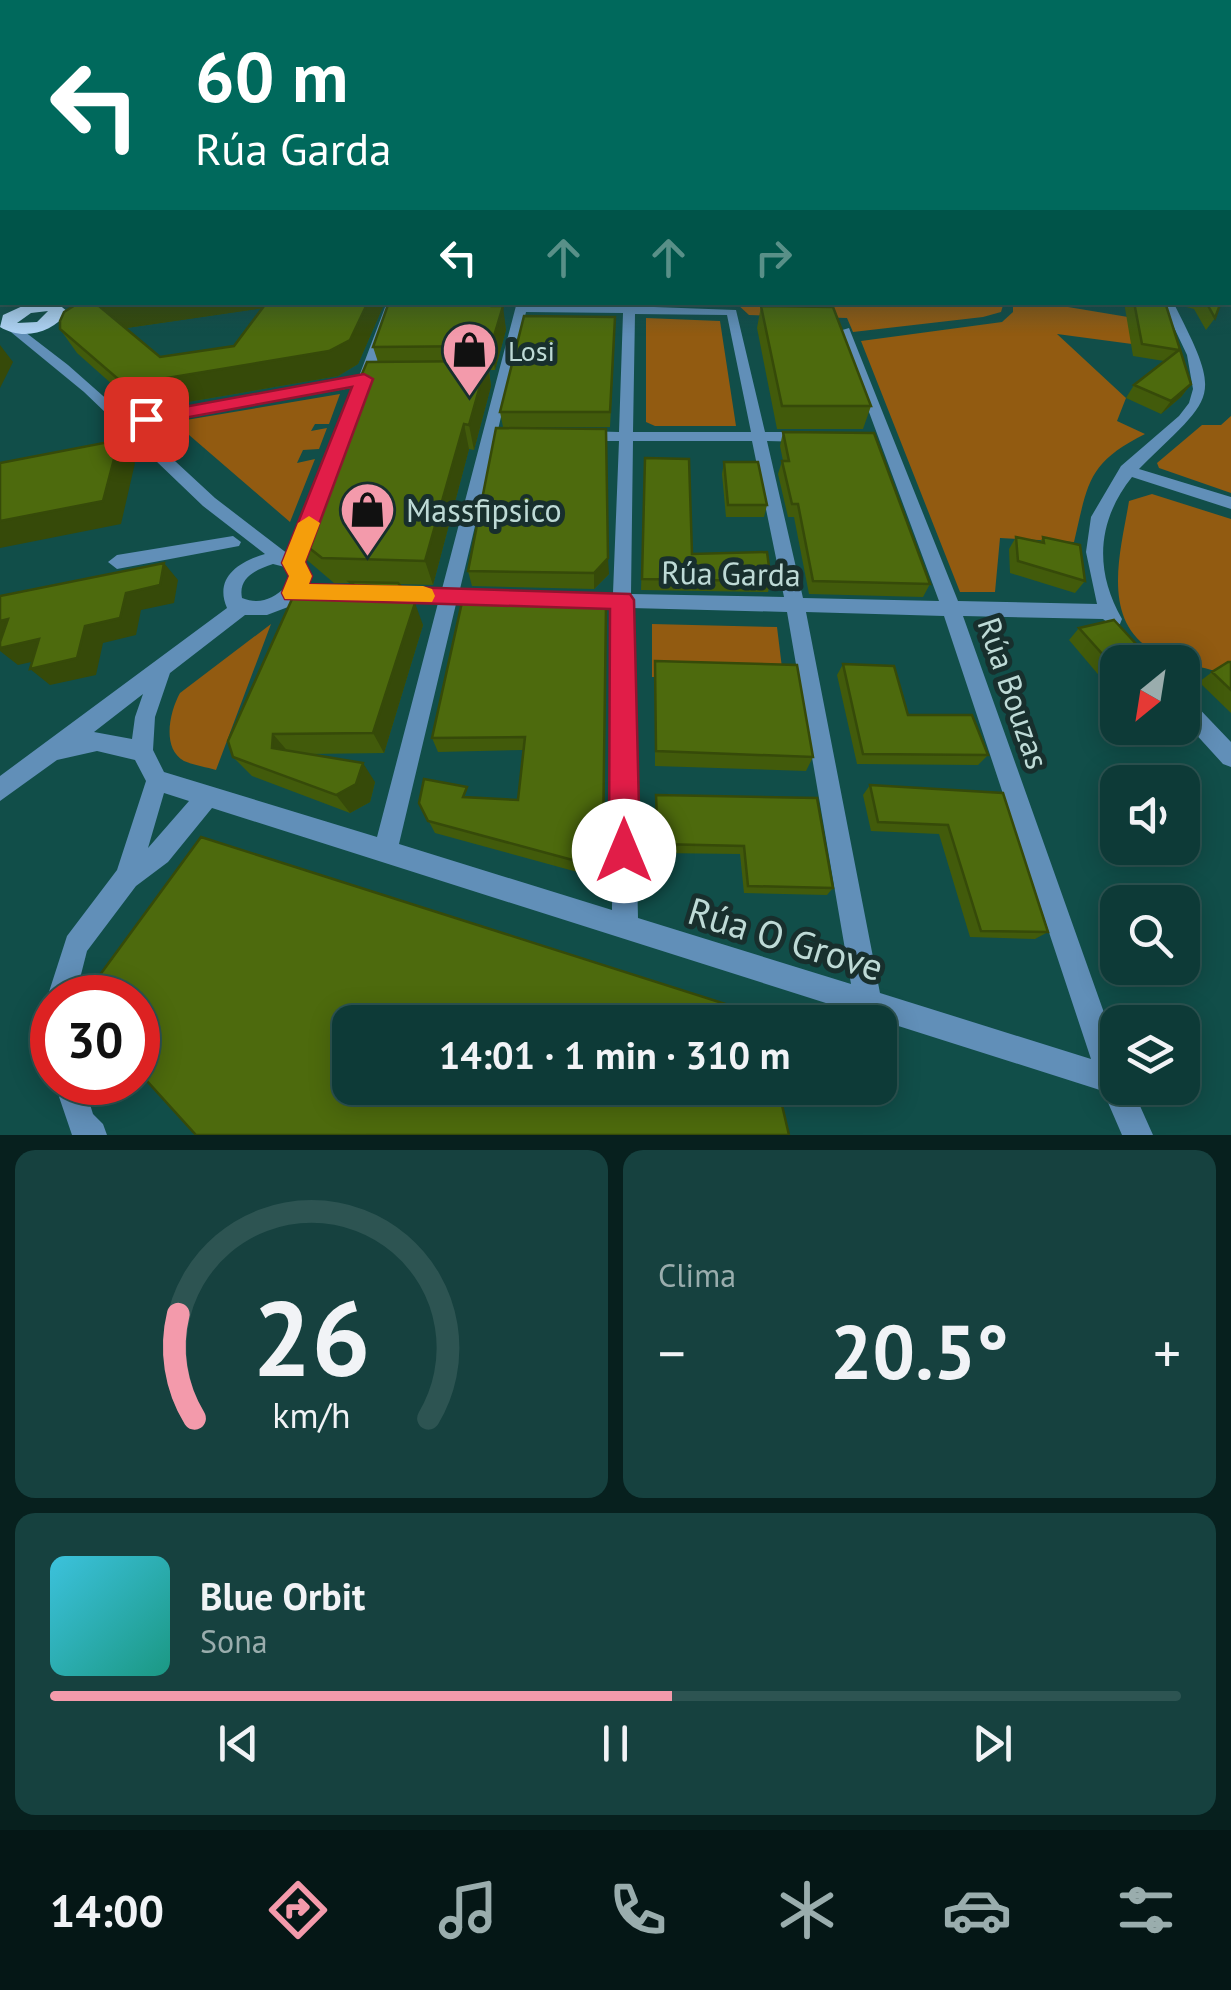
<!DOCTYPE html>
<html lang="es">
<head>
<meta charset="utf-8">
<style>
	:root { --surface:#0d3a37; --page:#16413f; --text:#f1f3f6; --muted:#9aadad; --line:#2d5452; --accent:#f39aab }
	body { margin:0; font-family:"PT Sans",sans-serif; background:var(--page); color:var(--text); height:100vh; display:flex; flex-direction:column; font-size:38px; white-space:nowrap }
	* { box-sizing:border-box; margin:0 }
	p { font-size:32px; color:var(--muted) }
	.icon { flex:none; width:55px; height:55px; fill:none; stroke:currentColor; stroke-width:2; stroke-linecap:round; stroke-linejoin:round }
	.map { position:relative; height:1135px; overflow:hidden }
	.drawer { display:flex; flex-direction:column; gap:15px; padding:15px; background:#07201e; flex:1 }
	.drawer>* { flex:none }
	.hud { position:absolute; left:0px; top:0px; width:1232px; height:305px; box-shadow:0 5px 25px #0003,0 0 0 2px var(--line); background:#00695c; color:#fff; overflow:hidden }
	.needle { width:65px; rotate:210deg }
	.buttons { position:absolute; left:1100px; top:645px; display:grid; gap:20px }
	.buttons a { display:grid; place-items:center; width:100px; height:100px; border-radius:20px; background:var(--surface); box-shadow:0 5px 25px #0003,0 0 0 2px var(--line); font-size:50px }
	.speed { position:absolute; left:30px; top:975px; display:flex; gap:20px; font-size:50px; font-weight:700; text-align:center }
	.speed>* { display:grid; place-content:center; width:130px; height:130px; border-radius:50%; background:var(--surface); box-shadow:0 5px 25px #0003,0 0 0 2px var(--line); line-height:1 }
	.speed .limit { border:15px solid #d22; background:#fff; color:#111 }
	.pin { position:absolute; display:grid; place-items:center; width:85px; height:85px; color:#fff; margin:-42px; border-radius:20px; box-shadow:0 5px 15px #0006 }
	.me { position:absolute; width:110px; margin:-55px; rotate:0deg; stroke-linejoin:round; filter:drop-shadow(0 0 8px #0008) }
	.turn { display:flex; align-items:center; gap:35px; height:210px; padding:0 30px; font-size:45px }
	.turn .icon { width:130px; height:130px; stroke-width:2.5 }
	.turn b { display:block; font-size:70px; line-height:85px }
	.lanes { display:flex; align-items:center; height:95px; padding:0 30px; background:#0003; justify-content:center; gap:50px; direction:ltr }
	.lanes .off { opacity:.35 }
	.big { font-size:75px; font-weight:700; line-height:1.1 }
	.drawer .card { flex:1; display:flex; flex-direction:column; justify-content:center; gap:15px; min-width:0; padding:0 35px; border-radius:20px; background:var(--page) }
	.drawer .dial { align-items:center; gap:0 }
	.dial svg { height:260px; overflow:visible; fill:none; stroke:var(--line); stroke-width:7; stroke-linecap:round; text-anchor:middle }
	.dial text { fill:var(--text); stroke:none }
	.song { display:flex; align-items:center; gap:30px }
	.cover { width:120px; height:120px; border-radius:15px; background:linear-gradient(135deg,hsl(190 70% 55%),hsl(170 70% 35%)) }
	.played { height:10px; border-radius:5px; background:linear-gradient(90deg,var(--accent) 55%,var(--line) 55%) }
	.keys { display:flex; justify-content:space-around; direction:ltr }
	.heat { display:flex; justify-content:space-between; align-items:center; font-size:55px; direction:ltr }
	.drawer .tiles { flex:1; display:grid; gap:15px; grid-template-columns:1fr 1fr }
	.card:last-child { grid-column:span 2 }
	.trip { position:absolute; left:332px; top:1005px; width:565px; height:100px; border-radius:20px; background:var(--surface); box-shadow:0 5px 25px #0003,0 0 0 2px var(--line); font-weight:700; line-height:100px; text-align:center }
	.tabs { display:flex; height:160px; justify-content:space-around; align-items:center; background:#051716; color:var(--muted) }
	.tabs .icon { width:70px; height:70px }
	.tabs .selected { color:var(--accent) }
	.tabs b { font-size:45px; color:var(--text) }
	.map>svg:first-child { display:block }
</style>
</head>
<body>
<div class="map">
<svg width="1231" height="1135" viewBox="0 0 1231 1135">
	<rect width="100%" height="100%" fill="#114e49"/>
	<path fill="#925b11" d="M1004 302 1001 312 983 317 853 332 847 318 749 315 736 303Z
		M1013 303H1044L1128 317 1147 346 1057 334 1126 398 1117 421 1145 434C1087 463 1088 483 1074 542L1000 538 995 592H960L861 341 1002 322 1013 312Z
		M646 318 720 321 736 426H655L646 422Z
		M340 394 329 424H315L311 431 327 428 319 449 303 450 297 463 315 459 290 522 174 422Z
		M1231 416V493L1159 468 1157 463 1202 425H1221Z
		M1152 494 1231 519V676C1206 667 1171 662 1149 648 1100 616 1122 546 1129 501Z
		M271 624 216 770C206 767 193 765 184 761 161 748 170 711 180 693Z
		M652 624 777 627 783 676 652 677Z"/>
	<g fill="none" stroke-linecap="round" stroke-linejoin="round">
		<path fill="#618fb8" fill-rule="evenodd" d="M0 293H2V301H0Z
			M10 302H31L41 307 35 310Z
			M387 302H399L372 376H384V382L362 389 357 387 136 425 215 498 288 554 302 522H314L316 526 302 562 307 570 308 580 299 597 288 607 267 615H245L170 673 155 717 153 750 164 772 377 837 438 603 384 602 378 600 375 595 378 590 384 588 442 589 517 302 736 310 765 432H806L813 437 806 442 767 441 803 598 939 601 839 331 849 328 958 601 1097 604 1086 552 1091 517 1121 466 1179 416 1189 403 1193 389 1187 355 1162 302H1173C1225 403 1214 394 1139 469L1231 497V509L1132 477C1097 521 1094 570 1122 619L1120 624 1113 627 1103 619 963 616 1118 1052V1088H1132L1153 1135H1122L1103 1091 212 808 168 862 136 886 87 951 75 998H52L51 1008 47 998 67 936 117 870 146 781 135 760 97 751 57 760 0 801V776L227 608C214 578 238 562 265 554L203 506 84 392 6 328 16 325 68 365 128 418 358 379ZM526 312 623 313 619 432 582 431 575 436 582 441H619L613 593 549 592 543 594 540 599 543 604 549 606 613 608 612 910 399 844 456 604 489 602 492 597 489 592 460 589ZM635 314 727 315 751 432H633ZM633 441H752L784 597 631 594ZM273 564 285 567 290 572 286 587C272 599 260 605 242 598 238 578 255 570 273 564ZM631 608 787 612 851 984 638 918ZM806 612 944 616 1091 1059 880 993ZM143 694 135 717 132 739 94 732ZM164 793 189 801 148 848Z
			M233 536 241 542 239 546 117 569 108 562 117 555Z
			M1182 695 1189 698 1231 742V767L1223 764 1182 719Z
			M52 1012V1048L42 1044 38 1034 42 1016Z
			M54 1082H83L93 1114 103 1124 107 1135H72Z"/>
		<path fill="#afd3f4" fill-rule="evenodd" d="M57 303 68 312C52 333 23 341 0 327L3 315 27 304ZM48 311 37 322 17 323 31 313Z"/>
	</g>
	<path fill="#425b0b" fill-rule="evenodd" d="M1230 214 1231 307 1221 304 1215 318 1206 330 1194 309 1179 305 1177 302H1230Z
		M98 302H385L358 364 338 376 141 410 77 353 60 329 97 305ZM263 308 234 346 160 357 126 328Z
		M389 302H503L502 306 506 330 495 370H489L491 386 474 450 469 449 433 585 399 584 423 625 384 753 308 754 375 782 370 802 350 813 252 776 233 757 354 590 350 583H334L307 560 294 536 378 362 373 347Z
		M1124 302H1165L1191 384 1181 397 1161 414 1126 398 1134 385 1164 361 1133 356Z
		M761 306 871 406 863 429H777L757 328Z
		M615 332 610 427H503L500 412Z
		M783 432 930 584 923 597 809 594 794 517H788L778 474 782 461H783L780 446Z
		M645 458 692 554 771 581 768 592 641 590Z
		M724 462 767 505 764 517H726L722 474Z
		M1016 537 1040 542 1043 537 1085 581 1075 593 1010 573 1009 549Z
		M468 571 609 574 594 589 472 586Z
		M573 605 604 851 581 873 435 833 419 803 471 797 518 800 524 750 438 752 432 738Z
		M1079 628 1150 659 1146 662H1118V675L1102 679 1069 640Z
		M655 661 813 757 806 771 655 766Z
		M1231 662V713L1199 682 1212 672Z
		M843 664 908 715 988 755 978 765 857 764 837 675Z
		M870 785 1003 793 1048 932 1035 939 970 937 939 834 871 831 863 795Z
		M656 795 833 888 827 895 744 893 740 854 656 853Z"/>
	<path fill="#364a09" d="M2 201V235L0 238V203Z
		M124 302H292V304L113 330 99 306Z
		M368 302H385L358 364 338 376 141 410 125 385Z
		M503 306 506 330 495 370 491 346Z
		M0 345 13 362 0 388Z
		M487 361 491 386 474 450 469 425Z
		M1191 384 1181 397 1161 414 1171 401Z
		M464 424 469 449 433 585 425 561Z
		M119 440 135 463 121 524 0 548V521Z
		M608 558 609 574 594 589V573Z
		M164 563 178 580 174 603 141 610 136 635 103 643 96 675 50 685 30 669Z
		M572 595 573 611 562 605Z
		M415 603 423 625 384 753 373 733Z
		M8 619 0 642V621Z
		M606 621 604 851 581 873 580 862Z
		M39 639 58 656 18 665 0 651V648Z
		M1114 667H1118V675L1102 679Z
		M273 734 290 754 272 748Z
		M363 763 375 782 370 802 350 813 336 795Z"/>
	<path fill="#4d6a0d" stroke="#364a09" stroke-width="2.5" d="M2 175V201L0 203V176Z
		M1230 214 1231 215V250H1230Z
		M80 302H94L97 305 98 302H124L99 306 160 357 234 346 267 302H368L350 340 329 351 125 385 60 329V321L64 312Z
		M389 302H493L492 306H503L491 346 373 347Z
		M1134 302H1165L1191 384 1171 401 1134 385 1179 350 1142 344Z
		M1206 302H1221L1215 318Z
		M761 306 833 307 871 406H782Z
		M524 316 615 317 610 412H500Z
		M487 361 469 425 464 424 425 561 322 558 294 536 367 362Z
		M496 428 606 429 608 558 594 573 468 571Z
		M783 432 874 433 930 584 813 581 798 504H792L782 461H789Z
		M119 440 103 501 0 521V463Z
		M645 458 689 459 692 554 767 552 771 581 642 579Z
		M724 462H758L767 505H728Z
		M1016 537 1044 543 1043 537 1080 545 1085 581 1018 561Z
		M164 563 160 585 126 593 120 618 85 626 77 658 30 669 39 639 0 648V642L8 619 0 621V596Z
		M350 582 398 583 415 603 373 733 273 734 272 748 363 763 356 784 336 795 233 757 228 741 297 588 360 590Z
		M464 593 572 595 562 605 606 606 603 840 580 862 428 821 419 803 424 779 467 787 463 797 518 800 525 737 432 738Z
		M1114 620 1150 659 1135 662H1118V667H1114L1079 628Z
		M655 661 797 665 813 757 656 751Z
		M1228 662H1231V690L1212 672Z
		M843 664 894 666 908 715H972L988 755 863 754Z
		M870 785 1003 793 1048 932 981 931 948 825 878 822Z
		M656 795 817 798 833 888 748 886 744 846 658 844Z
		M201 837 760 1015 762 1022H350V1088H778L789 1135H196L138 1071V998H83Z"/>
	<linearGradient id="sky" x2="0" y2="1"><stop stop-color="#092b28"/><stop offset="0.52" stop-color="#32636a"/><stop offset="1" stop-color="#32636a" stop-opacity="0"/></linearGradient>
	<rect width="1231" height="334" fill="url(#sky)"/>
	<path fill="#e11d48" stroke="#92132f" stroke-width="2.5" d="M364 374 373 379 305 562 312 576 309 584 630 594 634 600 640 851 635 862 624 867 613 862 609 851 610 609 285 599 282 593 289 576 282 563 352 387 146 425 136 419 146 414Z"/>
	<path fill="#f59e0b" d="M309 516 320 523 305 562 312 576 309 584 423 586 432 589 435 596 432 602 285 599 282 593 289 576 282 563 298 523Z"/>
	<defs>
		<symbol id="shop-pin" viewBox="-11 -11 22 30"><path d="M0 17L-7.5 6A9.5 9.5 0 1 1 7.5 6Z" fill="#f39aab" stroke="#182f2d"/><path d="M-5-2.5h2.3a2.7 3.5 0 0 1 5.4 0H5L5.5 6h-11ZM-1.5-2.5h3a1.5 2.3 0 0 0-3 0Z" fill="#111"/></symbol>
	</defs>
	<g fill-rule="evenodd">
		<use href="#shop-pin" x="438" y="318" width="63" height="86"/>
		<use href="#shop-pin" x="336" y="478" width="63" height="86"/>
	</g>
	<g text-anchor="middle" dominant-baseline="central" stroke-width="10" stroke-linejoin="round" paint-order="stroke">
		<g font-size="28" fill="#bedad6" stroke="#182f2d" text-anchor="start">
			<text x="508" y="350">Losi</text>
		</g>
		<g font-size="32" fill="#bedad6" stroke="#182f2d" text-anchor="start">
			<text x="406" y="510">Massfipsico</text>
		</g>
		<g font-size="32" fill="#bedad6" stroke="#182f2d">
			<text transform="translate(731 573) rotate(1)">Rúa Garda</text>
			<text transform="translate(1014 693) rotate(71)">Rúa Bouzas</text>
		</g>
		<g font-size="38" fill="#bedad6" stroke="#182f2d">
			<text transform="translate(786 938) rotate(17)">Rúa O Grove</text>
		</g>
	</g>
</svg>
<div class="buttons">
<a><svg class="needle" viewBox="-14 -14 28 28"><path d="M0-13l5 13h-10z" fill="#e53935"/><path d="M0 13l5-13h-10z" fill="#9aadad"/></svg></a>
<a><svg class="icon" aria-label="sound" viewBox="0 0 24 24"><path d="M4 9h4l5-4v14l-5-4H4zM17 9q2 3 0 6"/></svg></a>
<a><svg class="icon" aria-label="search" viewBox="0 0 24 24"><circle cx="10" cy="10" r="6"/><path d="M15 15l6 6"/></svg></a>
<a><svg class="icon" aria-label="layers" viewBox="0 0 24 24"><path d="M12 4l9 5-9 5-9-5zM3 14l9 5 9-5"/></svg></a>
</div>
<div class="speed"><div class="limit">30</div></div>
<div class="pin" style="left:146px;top:419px;background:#d93025"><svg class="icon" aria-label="arrive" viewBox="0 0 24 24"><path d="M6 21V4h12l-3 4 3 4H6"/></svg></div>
<svg class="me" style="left:624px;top:851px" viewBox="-20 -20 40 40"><circle r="19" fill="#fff"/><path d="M0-13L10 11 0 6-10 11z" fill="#e11d48"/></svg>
<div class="trip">14:01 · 1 min · 310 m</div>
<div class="hud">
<div class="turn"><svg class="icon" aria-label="left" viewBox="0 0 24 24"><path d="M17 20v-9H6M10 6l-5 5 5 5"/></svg><div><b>60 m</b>Rúa Garda</div></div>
<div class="lanes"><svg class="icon" aria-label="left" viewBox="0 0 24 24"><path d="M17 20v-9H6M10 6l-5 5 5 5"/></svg><svg class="icon off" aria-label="ahead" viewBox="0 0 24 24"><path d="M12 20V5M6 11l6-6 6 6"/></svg><svg class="icon off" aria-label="ahead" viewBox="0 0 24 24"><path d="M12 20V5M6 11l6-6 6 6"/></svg><svg class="icon off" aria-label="right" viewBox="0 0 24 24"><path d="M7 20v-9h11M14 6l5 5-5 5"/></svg></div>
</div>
</div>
<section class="drawer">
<div class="tiles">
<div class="card dial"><svg viewBox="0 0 100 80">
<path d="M14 69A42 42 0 1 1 86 69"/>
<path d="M14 69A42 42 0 0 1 9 37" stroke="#f39aab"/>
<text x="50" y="56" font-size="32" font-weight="700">26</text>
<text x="50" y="72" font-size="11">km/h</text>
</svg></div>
<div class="card"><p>Clima</p>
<div class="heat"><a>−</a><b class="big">20.5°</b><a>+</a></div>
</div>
<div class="card">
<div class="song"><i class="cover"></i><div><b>Blue Orbit</b><p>Sona</p></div></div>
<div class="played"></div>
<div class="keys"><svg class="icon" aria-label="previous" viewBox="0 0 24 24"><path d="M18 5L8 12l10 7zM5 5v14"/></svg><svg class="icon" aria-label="pause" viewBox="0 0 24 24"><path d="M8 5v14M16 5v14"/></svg><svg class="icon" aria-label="next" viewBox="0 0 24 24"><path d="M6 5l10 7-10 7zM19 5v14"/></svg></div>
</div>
</div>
</section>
<nav class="tabs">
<b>14:00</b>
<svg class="icon selected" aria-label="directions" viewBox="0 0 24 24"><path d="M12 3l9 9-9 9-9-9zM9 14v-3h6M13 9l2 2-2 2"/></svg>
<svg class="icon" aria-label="music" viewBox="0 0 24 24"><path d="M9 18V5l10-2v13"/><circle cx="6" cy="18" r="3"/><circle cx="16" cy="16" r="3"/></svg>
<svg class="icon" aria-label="phone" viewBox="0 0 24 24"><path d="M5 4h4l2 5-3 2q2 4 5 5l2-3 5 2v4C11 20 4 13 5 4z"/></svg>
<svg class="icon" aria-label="climate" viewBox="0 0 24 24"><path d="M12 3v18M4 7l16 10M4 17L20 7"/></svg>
<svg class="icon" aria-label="car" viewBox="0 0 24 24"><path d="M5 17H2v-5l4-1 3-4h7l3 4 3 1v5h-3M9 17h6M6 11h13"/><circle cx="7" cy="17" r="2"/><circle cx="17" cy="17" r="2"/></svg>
<svg class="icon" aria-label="filters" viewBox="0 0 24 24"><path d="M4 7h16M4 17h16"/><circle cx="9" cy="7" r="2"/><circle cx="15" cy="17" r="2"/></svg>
</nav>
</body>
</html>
